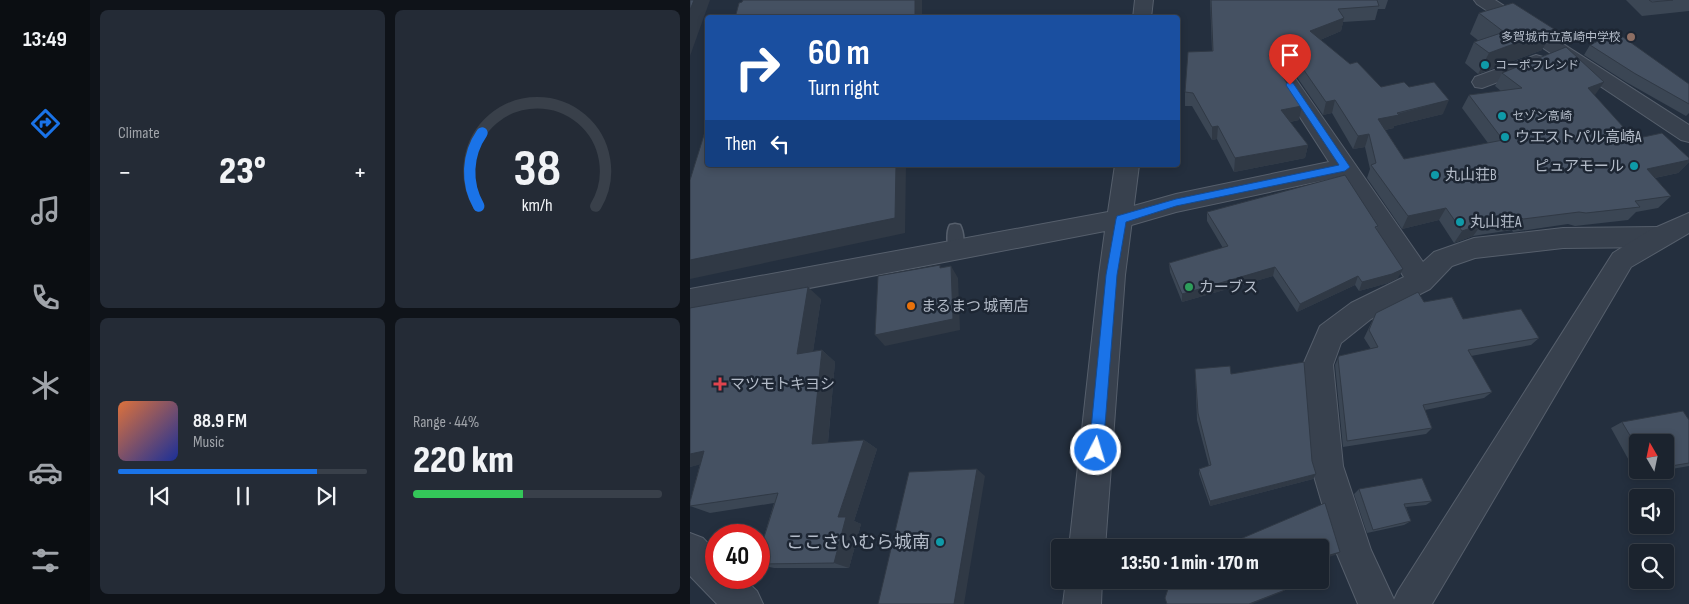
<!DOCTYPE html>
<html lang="en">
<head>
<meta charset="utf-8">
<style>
	:root { --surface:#1b232e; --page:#242b36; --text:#f1f3f6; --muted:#a0a4aa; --line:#39404a; --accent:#1a73e8 }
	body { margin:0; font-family:"Sofia Sans Condensed","Noto Sans JP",sans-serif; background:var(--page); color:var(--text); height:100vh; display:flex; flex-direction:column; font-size:19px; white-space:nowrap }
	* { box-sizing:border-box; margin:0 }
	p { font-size:16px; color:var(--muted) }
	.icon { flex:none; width:28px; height:28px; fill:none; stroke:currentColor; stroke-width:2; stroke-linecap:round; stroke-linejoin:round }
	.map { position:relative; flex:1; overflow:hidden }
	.sheet { display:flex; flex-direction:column; gap:10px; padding:10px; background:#0f1319; width:600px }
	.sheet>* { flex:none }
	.top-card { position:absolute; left:15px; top:15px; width:475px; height:152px; border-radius:5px; box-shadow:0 2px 8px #0003,0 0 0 1px var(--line); background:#1a4fa0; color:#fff; overflow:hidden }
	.needle { width:32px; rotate:351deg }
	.fabs { position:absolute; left:939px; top:434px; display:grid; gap:10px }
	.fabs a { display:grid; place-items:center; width:45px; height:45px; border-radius:5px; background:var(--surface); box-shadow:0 2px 8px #0003,0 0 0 1px var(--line); font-size:25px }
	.speed { position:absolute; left:15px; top:524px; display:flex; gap:10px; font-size:25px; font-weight:700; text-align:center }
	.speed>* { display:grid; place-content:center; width:65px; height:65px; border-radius:50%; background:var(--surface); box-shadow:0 2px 8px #0003,0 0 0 1px var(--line); line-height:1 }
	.speed .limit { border:8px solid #d22; background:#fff; color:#111 }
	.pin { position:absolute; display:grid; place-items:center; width:42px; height:42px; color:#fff; margin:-51px -21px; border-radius:50% 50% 50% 0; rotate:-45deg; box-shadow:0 0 5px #0007 }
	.pin .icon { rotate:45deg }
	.me { position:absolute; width:55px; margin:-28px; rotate:5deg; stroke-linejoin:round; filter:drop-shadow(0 0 4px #0008) }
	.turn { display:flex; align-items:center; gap:18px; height:105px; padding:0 20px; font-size:22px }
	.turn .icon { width:65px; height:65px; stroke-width:2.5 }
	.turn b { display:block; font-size:35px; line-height:42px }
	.then { display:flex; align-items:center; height:48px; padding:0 20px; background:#0003; gap:10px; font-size:19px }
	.big { font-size:38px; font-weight:800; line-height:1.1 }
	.sheet .tile { flex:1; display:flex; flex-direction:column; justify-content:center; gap:8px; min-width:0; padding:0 18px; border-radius:8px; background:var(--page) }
	.sheet .dial { align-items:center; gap:0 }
	.dial svg { height:130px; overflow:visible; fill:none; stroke:var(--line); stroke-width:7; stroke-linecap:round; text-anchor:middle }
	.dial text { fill:var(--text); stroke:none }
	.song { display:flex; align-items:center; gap:15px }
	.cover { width:60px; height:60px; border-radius:8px; background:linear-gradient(135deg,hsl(20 70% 55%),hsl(230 70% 35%)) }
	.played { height:5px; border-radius:2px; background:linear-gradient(90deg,var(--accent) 80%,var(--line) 80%) }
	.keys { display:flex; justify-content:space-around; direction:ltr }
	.heat { display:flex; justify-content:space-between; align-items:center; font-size:28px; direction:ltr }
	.charge { height:8px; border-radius:4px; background:linear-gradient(90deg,#34c759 44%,var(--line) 0) }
	.sheet .tiles { flex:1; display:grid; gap:10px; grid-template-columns:repeat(2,1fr) }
	.trip { position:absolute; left:361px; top:539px; width:278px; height:50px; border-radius:5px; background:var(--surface); box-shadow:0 2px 8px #0003,0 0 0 1px var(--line); font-weight:800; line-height:50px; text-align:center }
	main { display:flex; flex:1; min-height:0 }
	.dock { display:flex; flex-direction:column; width:90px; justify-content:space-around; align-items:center; background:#0b0e12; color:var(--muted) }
	.dock .icon { width:35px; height:35px }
	.dock .selected { color:var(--accent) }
	.dock b { font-size:22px; color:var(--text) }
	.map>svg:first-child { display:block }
</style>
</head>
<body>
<main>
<nav class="dock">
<b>13:49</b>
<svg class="icon selected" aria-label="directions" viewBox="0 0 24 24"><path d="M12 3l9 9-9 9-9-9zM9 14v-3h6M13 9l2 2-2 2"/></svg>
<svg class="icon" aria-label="music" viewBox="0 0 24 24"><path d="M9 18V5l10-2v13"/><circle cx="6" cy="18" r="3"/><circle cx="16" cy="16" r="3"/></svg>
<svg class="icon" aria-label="phone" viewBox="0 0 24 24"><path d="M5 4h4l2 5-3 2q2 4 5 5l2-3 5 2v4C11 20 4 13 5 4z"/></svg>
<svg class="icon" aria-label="climate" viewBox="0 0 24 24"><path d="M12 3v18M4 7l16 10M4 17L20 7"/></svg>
<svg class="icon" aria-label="car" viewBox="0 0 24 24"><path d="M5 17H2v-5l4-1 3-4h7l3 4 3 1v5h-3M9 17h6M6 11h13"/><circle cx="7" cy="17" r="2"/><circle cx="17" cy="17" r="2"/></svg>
<svg class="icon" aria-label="filters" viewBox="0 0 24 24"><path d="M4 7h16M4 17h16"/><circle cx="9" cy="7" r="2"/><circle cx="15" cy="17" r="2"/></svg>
</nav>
<section class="sheet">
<div class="tiles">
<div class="tile"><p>Climate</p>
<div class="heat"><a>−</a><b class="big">23°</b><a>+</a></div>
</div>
<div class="tile dial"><svg viewBox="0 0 100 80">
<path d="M14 69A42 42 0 1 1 86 69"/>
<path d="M14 69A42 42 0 0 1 16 24" stroke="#1a73e8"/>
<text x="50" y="56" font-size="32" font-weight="700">38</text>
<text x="50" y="72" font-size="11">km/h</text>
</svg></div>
<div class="tile">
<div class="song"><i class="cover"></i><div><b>88.9 FM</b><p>Music</p></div></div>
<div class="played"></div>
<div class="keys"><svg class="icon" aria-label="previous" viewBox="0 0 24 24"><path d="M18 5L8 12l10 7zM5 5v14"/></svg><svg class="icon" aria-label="pause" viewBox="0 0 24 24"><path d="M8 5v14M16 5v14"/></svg><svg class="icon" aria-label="next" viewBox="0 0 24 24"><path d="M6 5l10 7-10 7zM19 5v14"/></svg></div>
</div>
<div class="tile"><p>Range · 44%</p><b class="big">220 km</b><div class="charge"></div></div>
</div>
</section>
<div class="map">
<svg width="999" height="604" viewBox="0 0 999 604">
	<rect width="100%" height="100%" fill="#242f3e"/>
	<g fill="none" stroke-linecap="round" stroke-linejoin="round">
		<defs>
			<path id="service" d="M265 224 270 225C274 232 275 247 271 254L266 256 261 254C257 247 256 232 260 225Z"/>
			<path id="minor" d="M784 0H805L999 125V142L991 140 787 4Z
				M846 55 853 57 856 61 853 65 792 88 785 87 782 82 785 77Z
				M589 63 596 65 733 262 744 252 784 238 873 228 969 227 978 230 982 237 978 244 969 247 873 248 785 258 762 266 740 289 681 319 651 343 643 365 653 466 681 550 706 604H668L647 554 621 466 613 365 630 326 661 303 714 277 649 177 486 212 431 228 422 226 419 219 422 212 486 194 639 162 579 69 582 65Z
				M0 533 13 538 26 552V578H53L67 591 73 604H27L0 576Z"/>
			<path id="tertiary" d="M445 0H463L461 18H443Z
				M425 165H449L435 275 415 548H379L409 275 415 231 0 311V289L418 212Z
				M999 213V233L941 267 742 604H702L708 591 923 253 960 230Z
				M376 580H412L411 604H373Z"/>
		</defs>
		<use href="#service" stroke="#565f6c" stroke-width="3"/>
		<use href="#minor" stroke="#565f6c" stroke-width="2"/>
		<use href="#tertiary" stroke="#565f6c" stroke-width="2"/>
		<use href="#service" fill="#38414e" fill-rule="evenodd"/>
		<use href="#minor" fill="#38414e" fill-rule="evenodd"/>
		<use href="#tertiary" fill="#38414e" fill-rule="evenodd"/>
	</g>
	<path fill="#3b4654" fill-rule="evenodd" d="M520 0H698L695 9H688L685 20 653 22 651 31 630 40 660 64 691 87H719L753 114 704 126V128L695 130 714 159 798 143 772 108 779 95 811 91 805 86 812 73 904 95 944 139 999 158V162L988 173 965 178 981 196 968 208 946 212 938 220 885 226 878 224 823 232 822 230 783 236 764 243 749 220 712 229 677 178 680 169 675 147 663 149 642 113 633 115 598 64 590 61 584 63 609 120 600 122 618 145 615 158 544 172 527 139 522 140 502 106H495V92L522 51Z
		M936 0H999V11L952 16Z
		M789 13 852 50 788 74 775 63 784 42 789 41 780 34Z
		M900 45 999 84V113L996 116 936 82 894 55Z
		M517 212 688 226 687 229 708 278 698 283 669 291 665 285 607 312 583 276 492 302 480 272 479 263 533 248 517 221Z
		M131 299 123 351 132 350 145 362 138 443 174 440 187 449 164 521 171 524 159 568H84L69 565V553L84 503 20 513 0 506V502L10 464 0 467V308Z
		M734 302 773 319 849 338 841 345 781 356 802 392 794 398 735 410 742 428 736 434 653 447 645 365 649 356 681 349 674 338 686 313Z
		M505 369 541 374 626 474 623 479 520 506 509 474V469L519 466 507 420Z
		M999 420V466L947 475 921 428 932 422ZM948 442H975V470H948Z
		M669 489 742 501 736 505 716 507 721 521 714 525 677 533 664 494Z"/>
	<path fill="#303945" d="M4 0H20L0 56V10Z
		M225 0H232V18H225Z
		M654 18 651 31 618 45 620 31Z
		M864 29 852 50 788 74 799 53Z
		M592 48 590 61 580 64 579 56 582 50Z
		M914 82 905 95 898 88Z
		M645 100 642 113 633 115 636 102Z
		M759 100 753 114 704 126V128L683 132 688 119Z
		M612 106 609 120 589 124 591 110Z
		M528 126 527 139 522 140V127Z
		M679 134 675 147 663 149 668 136Z
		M618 145 615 158 544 172 545 158Z
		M999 160V162L988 173 945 182 957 169Z
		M206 165H216L215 233 0 279V260Z
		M756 208 749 220 712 229 718 216Z
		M792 224 783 236 764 243 772 231Z
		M261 266 268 278 270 330 195 346 185 335Z
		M585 267 583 276 492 302V294Z
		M713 269 708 278 698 283 669 291 672 282Z
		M668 276 665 285 607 312 610 304Z
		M118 287 131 299 121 365 107 354Z
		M132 350 145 362 137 453 122 444Z
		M174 440 187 449 164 521 171 524 159 568 144 563 148 517Z
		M14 451 33 459 0 467V454Z
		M287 469 295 476 274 604H264Z
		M626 474 623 479 520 506V501Z
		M650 552 645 555 630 560V558Z
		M595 590 592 592 562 604H559Z"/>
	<path fill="#455162" stroke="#303945" d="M0 0H4L0 10Z
		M53 0H225V18H45L49 3 52 2Z
		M521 0H687L689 6 648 9 654 18 620 31 660 64 667 62 691 87 714 82 719 87 744 82 759 100 707 113 709 115 688 119 714 159 813 140 779 95 832 88 812 73 876 47 914 82 898 88 944 139 972 133 999 158V160L957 169 981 196 945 201 950 207 896 213 889 212 833 219 832 218 792 224 772 231 756 208 718 216 681 165 686 163 679 134 668 136 645 100 636 102 600 50 592 48 582 50 579 56 612 106 591 110 618 145 545 158 528 126 522 127 503 93 495 92 498 52 523 51Z
		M959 0H983L962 2Z
		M823 3 864 29 799 53 784 42 814 32 789 13Z
		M926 32 999 84V104L944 73 900 45Z
		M18 122V165H206L205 218 0 260V180Z
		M655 175 688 226 685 227 713 269 702 274 672 282 668 276 610 304 585 267 492 294 479 263 538 246 517 212Z
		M250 265V268L261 266 263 319 185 335 188 276Z
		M118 287 107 354 132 350 122 444 174 440 148 517H156L144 563 69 564V553L88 493 0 506V502L14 451 0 454V308Z
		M728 292 734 302 762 297 773 319 831 309 849 338 778 350 802 392 733 405 742 428 657 441 648 358 649 356 688 347 679 330 686 313Z
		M614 362 622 461 626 474 520 501 509 469 521 465 508 413 505 369 540 366 541 374Z
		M993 411 999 420V463L975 467V442H948V449L932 422Z
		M287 469 264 604H188L219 472Z
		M732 478 742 501 714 504 721 521 683 530 669 489Z
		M635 503 650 552 630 558V548H529Z
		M481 580H591L595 590 559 604H477L475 598Z"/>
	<path fill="#1a73e8" stroke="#114b97" d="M597 83H603L660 167 655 171 486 206 436 222 427 275 413 450 411 455 406 457 401 455 399 450 416 275 426 219 427 216 486 199 649 165 596 85Z"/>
	<circle fill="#8d6e63" stroke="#1d2633" stroke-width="2" cx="941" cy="37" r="5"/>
	<g fill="#0f9aa8" stroke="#1d2633" stroke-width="2">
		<circle cx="795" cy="65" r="5"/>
		<circle cx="812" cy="116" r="5"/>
		<circle cx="815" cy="137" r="5"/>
		<circle cx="944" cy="166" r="5"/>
		<circle cx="745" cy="175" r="5"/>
		<circle cx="770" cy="222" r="5"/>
		<circle cx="250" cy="542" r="5"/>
	</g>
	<circle fill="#2e9e5b" stroke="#1d2633" stroke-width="2" cx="499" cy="287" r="5"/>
	<circle fill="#e8710a" stroke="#1d2633" stroke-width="2" cx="221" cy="306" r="5"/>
	<path fill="#e0444e" stroke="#1d2633" stroke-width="2" d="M27.5 376.5h5v5h5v5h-5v5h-5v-5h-5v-5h5z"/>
	<g text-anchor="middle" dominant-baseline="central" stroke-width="5" stroke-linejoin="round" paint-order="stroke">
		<g font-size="12" fill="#b4bcc9" stroke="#1d2633" text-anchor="start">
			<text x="931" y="37" text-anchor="end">多賀城市立高崎中学校</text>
			<text x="805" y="65">コーポフレンド</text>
			<text x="822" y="116">セゾン高崎</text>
		</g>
		<g font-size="15" fill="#b4bcc9" stroke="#1d2633" text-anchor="start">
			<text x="825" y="137">ウエストパル高崎A</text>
			<text x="934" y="166" text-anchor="end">ピュアモール</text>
			<text x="755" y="175">丸山荘B</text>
			<text x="780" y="222">丸山荘A</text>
			<text x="509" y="287">カーブス</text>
			<text x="231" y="306">まるまつ 城南店</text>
			<text x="40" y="384">マツモトキヨシ</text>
		</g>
		<g font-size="18" fill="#b4bcc9" stroke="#1d2633" text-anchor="end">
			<text x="240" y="542">ここさいむら城南</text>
		</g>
	</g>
</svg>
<div class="fabs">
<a><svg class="needle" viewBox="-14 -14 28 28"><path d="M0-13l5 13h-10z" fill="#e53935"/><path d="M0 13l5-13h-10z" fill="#a0a4aa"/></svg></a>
<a><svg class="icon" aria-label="sound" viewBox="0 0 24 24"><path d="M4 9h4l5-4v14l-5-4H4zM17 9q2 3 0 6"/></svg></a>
<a><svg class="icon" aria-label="search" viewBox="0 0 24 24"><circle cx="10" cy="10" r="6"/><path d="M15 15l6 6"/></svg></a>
</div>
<div class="speed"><div class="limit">40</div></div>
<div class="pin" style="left:600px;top:85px;background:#d93025"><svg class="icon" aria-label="arrive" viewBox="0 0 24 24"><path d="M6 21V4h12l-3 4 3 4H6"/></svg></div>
<svg class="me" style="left:406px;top:450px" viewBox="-20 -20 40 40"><circle r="17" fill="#1a73e8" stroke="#fff" stroke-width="3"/><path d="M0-11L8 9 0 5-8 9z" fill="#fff"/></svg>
<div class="trip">13:50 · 1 min · 170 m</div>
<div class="top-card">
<div class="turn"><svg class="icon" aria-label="right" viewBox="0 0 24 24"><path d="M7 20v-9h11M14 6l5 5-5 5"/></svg><div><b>60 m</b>Turn right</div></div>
<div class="then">Then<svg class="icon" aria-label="left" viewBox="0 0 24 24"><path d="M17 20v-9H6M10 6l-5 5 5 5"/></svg></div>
</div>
</div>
</main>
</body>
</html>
